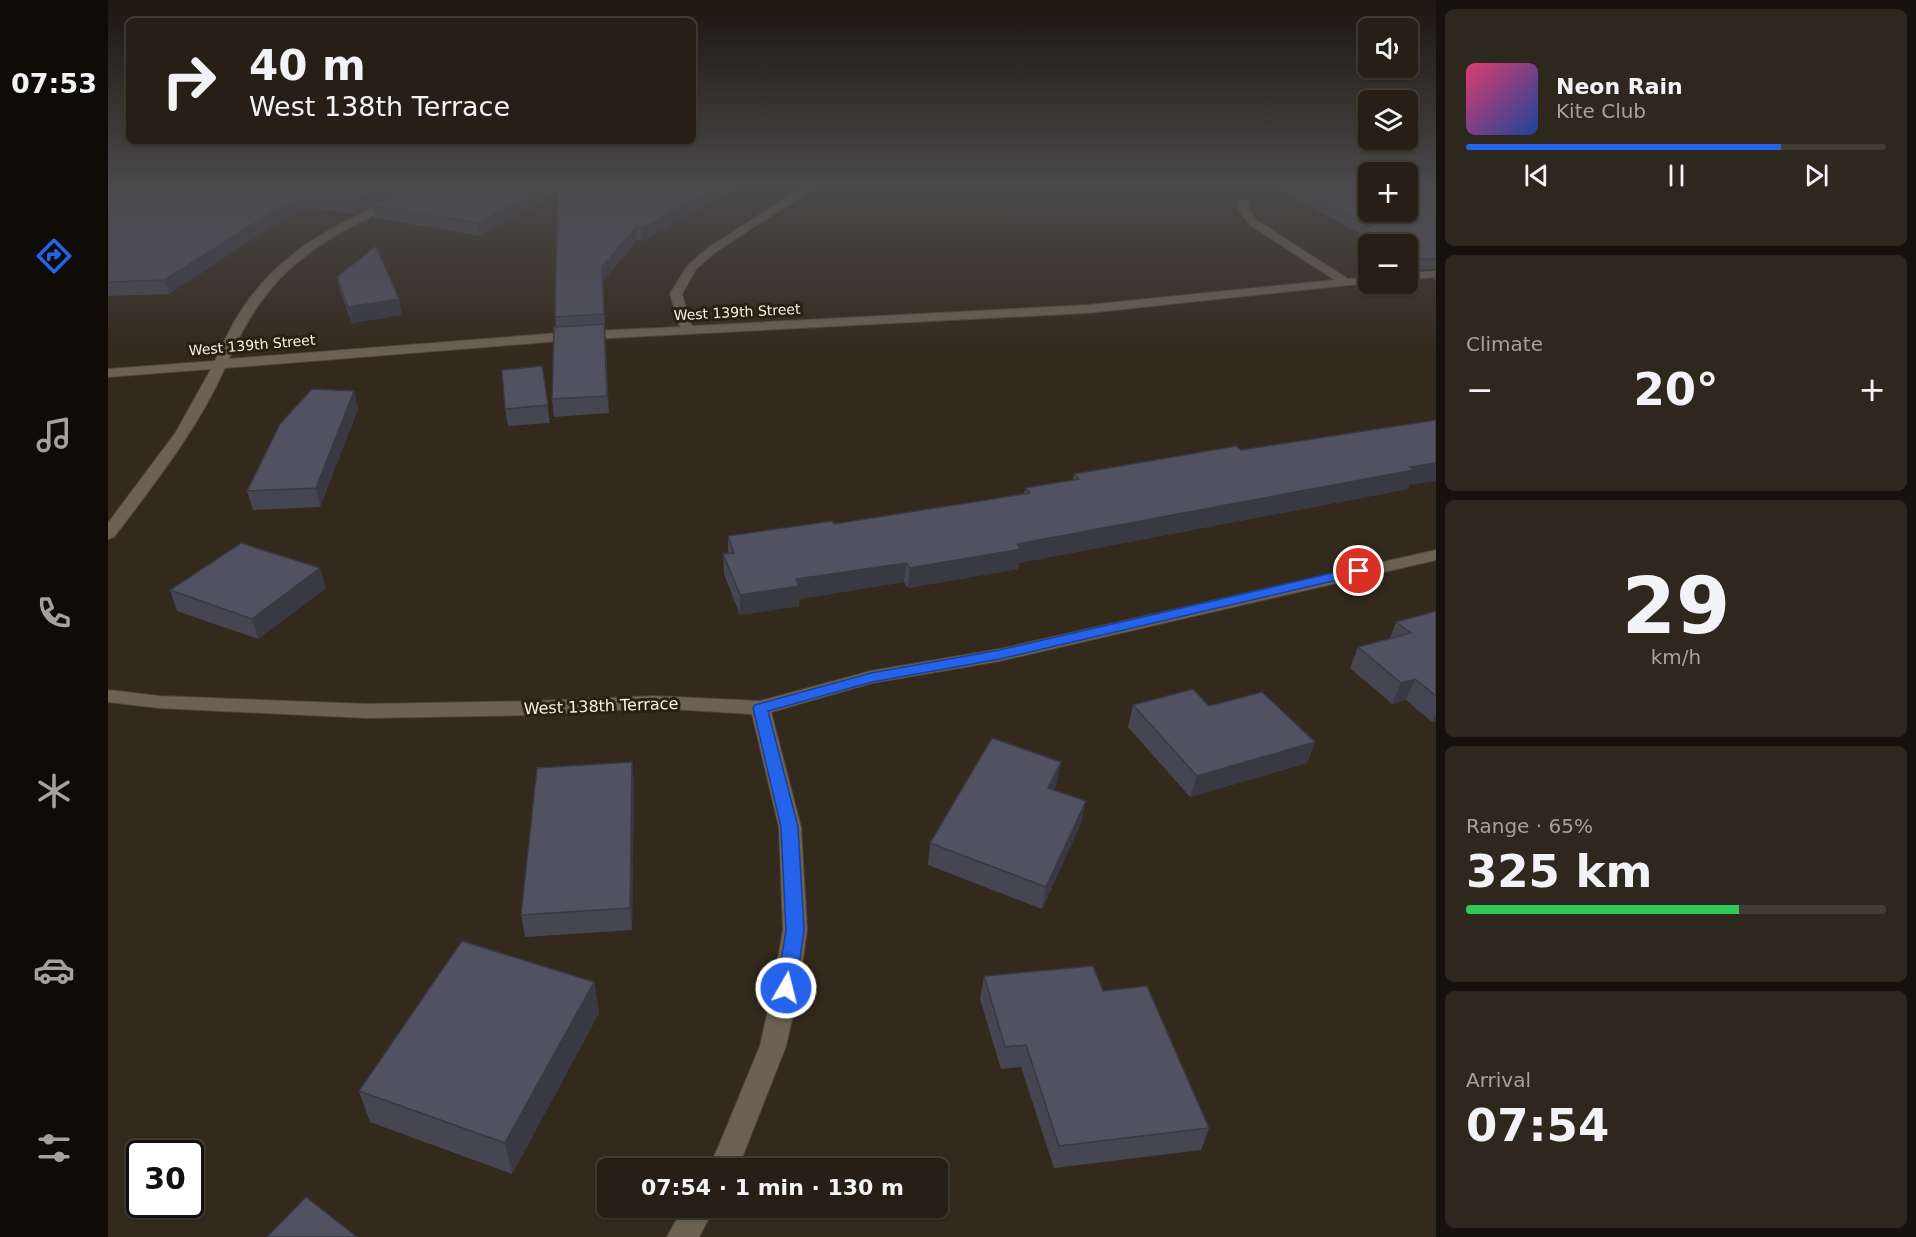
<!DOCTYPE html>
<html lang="en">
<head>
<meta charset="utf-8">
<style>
	:root { --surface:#261f15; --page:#2e271e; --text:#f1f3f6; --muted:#a4a2a0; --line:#423d34; --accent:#2563eb }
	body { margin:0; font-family:"DejaVu Sans",sans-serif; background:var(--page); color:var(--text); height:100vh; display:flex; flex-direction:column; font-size:22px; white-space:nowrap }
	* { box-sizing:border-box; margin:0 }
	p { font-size:20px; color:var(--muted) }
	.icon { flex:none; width:33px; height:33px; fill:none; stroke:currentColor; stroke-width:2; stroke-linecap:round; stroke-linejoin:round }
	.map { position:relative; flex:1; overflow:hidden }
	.drawer { display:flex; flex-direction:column; gap:9px; padding:9px; background:#15110c; width:480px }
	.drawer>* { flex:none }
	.banner { position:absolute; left:18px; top:18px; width:570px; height:126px; border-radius:9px; box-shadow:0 2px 4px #0004,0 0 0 2px var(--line); background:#261f15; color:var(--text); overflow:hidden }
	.buttons { position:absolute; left:1250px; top:18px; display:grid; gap:12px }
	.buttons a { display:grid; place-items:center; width:60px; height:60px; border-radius:9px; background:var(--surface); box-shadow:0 2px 4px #0004,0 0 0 2px var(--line); font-size:30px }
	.speed { position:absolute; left:18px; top:1140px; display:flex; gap:12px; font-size:30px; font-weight:700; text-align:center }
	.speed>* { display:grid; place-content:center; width:78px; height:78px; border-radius:50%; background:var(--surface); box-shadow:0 2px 4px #0004,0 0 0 2px var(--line); line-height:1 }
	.speed .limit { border:3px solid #111; border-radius:9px; background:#fff; color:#111 }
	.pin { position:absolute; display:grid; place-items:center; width:51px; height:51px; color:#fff; margin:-26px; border:3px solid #fff; border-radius:50%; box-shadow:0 2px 6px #0007 }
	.me { position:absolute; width:66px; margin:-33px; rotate:8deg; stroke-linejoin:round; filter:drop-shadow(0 0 4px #0008) }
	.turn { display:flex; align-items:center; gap:21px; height:126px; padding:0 24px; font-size:27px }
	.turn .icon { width:78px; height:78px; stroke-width:2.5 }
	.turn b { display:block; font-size:42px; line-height:51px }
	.big { font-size:45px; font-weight:800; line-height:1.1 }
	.drawer .widget { flex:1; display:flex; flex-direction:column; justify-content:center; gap:9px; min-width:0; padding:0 21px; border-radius:9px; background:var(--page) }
	.drawer .dial { align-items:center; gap:0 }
	.dial b { font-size:78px; line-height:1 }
	.song { display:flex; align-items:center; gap:18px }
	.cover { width:72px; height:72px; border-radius:9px; background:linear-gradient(135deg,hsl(340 70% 55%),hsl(220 70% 35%)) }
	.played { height:6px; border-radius:3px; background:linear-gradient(90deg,var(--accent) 75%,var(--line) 75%) }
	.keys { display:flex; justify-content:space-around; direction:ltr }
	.heat { display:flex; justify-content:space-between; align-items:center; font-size:33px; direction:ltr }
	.charge { height:9px; border-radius:4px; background:linear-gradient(90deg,#34c759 65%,var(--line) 0) }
	.trip { position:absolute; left:489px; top:1158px; width:351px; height:60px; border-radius:9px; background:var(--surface); box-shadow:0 2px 4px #0004,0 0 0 2px var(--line); font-weight:800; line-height:60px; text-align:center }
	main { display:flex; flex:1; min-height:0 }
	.menu { display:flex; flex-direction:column; width:108px; justify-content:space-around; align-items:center; background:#0f0c08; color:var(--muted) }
	.menu .icon { width:42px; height:42px }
	.menu .active { color:var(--accent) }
	.menu b { font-size:27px; color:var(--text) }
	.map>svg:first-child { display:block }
</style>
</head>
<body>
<main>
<nav class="menu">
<b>07:53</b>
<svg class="icon active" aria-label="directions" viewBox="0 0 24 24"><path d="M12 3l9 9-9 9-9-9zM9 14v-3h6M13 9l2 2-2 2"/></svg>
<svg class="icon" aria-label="music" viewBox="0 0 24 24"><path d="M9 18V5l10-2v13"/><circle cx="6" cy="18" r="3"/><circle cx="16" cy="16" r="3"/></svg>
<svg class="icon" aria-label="phone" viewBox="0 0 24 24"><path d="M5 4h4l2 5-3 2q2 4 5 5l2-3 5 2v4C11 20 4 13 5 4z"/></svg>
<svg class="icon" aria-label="climate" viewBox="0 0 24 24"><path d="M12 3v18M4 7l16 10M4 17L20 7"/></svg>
<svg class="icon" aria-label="car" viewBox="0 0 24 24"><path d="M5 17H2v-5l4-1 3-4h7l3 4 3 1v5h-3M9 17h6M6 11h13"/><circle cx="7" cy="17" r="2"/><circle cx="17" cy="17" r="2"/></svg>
<svg class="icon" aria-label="filters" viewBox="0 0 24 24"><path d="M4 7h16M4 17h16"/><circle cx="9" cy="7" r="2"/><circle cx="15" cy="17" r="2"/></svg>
</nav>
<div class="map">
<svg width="1328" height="1237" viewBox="0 0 1328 1237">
	<rect width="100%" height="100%" fill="#33291c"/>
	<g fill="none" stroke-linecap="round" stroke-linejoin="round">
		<defs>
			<path id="minor" d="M318 184H332C314 198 286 205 266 215 192 251 154 284 121 359L464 332 572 327 562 294 580 265 601 247 700 184H712L609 251 588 269 574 294 584 326 979 305 1227 280 1142 225 1131 211 1130 202 1135 199 1140 202 1141 211 1150 221 1240 279 1260 277V283L979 313 464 340 117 368C89 430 47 483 6 537L0 539V523L68 432 103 369 0 377V369L107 361C118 337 129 313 146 293 188 238 257 211 318 184Z
				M1328 271V277L1299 279V273Z
				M1328 550V560L892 661 764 683 663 712 693 827 699 930 691 988 678 1046 630 1168H600L610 1148 652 1046 665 988 675 930 671 827 644 714 546 708 427 715 259 718 51 708 0 702V690L51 696 259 704 427 701 546 696 652 701 763 671 892 649Z
				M575 1208H606L591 1237H559Z"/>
		</defs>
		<use href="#minor" stroke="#4f473b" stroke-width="2"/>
		<use href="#minor" fill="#6c6152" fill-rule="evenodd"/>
	</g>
	<path fill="#464653" d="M0 184H312L294 193 314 184H638L534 241 529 240 495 281 501 413 446 417 444 399 448 327 447 317 450 192 372 236 266 218 263 206 246 214 202 207 169 223 61 294 0 296Z
		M1162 184H1328V269L1308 270 1299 265V244H1261L1250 238 1251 233Z
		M1328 271V281L1325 279Z
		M229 277 294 315 244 323 233 293Z
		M434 366 442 423 400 426 397 409Z
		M246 391 250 409 212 507 145 510 139 491Z
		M1133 450 1301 485 1300 489 911 563 910 569 800 588 796 582 691 599V606L632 615 616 574 615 554H620V536L726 524 916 494 917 488 965 480 966 474Z
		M218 588 150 639 69 611 62 590Z
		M1328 611V721L1324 722 1298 700 1284 704 1242 668 1250 647 1282 638 1288 622Z
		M1025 705 1101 706 1207 742 1199 763 1082 797 1020 727Z
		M524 762 526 783 524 930 417 937 413 915Z
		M949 783 946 790 973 823 934 909 820 865 822 843Z
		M876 976 995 991 1101 1128 1093 1150 946 1168 913 1067 893 1069 872 999Z
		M486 982 491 1013 404 1174 262 1122 251 1091Z"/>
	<path fill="#393944" d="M283 184H312L265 206 263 205V206L246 214 243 202Z
		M442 184H451V192L372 236 370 223Z
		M616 184H638L534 241V228Z
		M199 195 202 207 169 223 61 294 56 280 166 211Z
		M528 227 529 240 495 281 497 328 494 267Z
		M291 299 294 315 244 323 240 307Z
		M496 324 497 340 501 413 499 396Z
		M246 391 250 409 212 507 208 488Z
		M1328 463V481L1301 485 1300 489 911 563 910 569 800 588 802 568 909 544 1302 467Z
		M798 563 796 582 691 599V606L632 615V595L688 579Z
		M212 568 218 588 150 639 144 619Z
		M1307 679 1298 700 1284 704 1293 683Z
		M1328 714V721L1324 722Z
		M1207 742 1199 763 1082 797 1089 776Z
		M524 762 526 783 524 930 522 908Z
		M953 762 949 783 936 809 940 788Z
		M978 801 973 823 934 909 938 887Z
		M486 982 491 1013 404 1174 397 1143Z"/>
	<path fill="#515161" stroke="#393944" stroke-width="1.5" d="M0 184H283L243 202 199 195 166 211 56 280 0 282Z
		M314 184H442L370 223 263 205Z
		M450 184H616L534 228 528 227 494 267 496 314 447 317Z
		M1182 184H1260V212H1299V184H1328V259H1312L1299 253V244H1284L1253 228 1262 227Z
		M268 246 291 299 240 307 229 277Z
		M496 324 499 396 444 399 446 327Z
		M434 366 440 405 397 409 394 370Z
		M204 389 246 391 208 488 139 491 172 424Z
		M1328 420V463L1302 467 1306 470 909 544 913 549 802 568 798 563 688 579 691 586 632 595 615 554 626 553 620 536 724 521 726 524 922 493 917 488 971 479 966 474 1128 446 1133 450Z
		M133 543 212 568 144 619 62 590Z
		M1328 611V696L1307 679 1293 683 1250 647 1303 633 1288 622Z
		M1085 689 1101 706 1154 692 1207 742 1089 776 1025 705Z
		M884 738 953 762 940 788 978 801 938 887 822 843Z
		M524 762 522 908 413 915 429 768Z
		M354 941 486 982 397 1143 251 1091Z
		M985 966 995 991 1039 986 1101 1128 951 1146 918 1045 897 1047 876 976Z
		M198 1197 249 1237H159Z"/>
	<linearGradient id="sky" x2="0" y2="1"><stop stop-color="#1c170f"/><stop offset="0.52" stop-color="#4a494b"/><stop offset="1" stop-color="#4a494b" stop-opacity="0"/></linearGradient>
	<rect width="1328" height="357" fill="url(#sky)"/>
	<path fill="#2563eb" stroke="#184099" stroke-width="1.5" d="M1251 567 1255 569 1257 571 1255 574 892 659 764 682 660 711 690 827 696 930 688 988 685 994 678 996 672 994 669 988 678 930 673 827 645 708 647 705 763 673 892 650Z"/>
	<g text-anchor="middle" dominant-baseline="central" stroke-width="6" stroke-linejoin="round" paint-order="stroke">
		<g font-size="14" fill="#f6f0e7" stroke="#292012">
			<text transform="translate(629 312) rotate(-3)">West 139th Street</text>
			<text transform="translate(144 345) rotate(-5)">West 139th Street</text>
		</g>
		<g font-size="16" fill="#f6f0e7" stroke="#292012">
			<text transform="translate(493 706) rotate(-2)">West 138th Terrace</text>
		</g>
	</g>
</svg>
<div class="buttons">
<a><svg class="icon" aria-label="sound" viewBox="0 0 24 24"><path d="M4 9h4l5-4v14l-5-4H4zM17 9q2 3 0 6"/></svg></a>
<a><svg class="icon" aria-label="layers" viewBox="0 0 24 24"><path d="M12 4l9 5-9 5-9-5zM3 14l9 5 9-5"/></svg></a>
<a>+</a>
<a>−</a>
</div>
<div class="speed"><div class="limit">30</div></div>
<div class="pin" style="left:1251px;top:571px;background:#d93025"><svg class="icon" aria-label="arrive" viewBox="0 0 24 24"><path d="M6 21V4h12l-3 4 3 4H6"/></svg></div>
<svg class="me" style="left:678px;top:988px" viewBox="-20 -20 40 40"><circle r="17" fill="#2563eb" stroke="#fff" stroke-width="3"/><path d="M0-11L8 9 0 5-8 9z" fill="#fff"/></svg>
<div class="trip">07:54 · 1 min · 130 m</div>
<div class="banner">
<div class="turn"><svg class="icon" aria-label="right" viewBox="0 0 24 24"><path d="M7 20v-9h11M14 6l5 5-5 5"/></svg><div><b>40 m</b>West 138th Terrace</div></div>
</div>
</div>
<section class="drawer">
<div class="widget">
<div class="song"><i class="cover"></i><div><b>Neon Rain</b><p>Kite Club</p></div></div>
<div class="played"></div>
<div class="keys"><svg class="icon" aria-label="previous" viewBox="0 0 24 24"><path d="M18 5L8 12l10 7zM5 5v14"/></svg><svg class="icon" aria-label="pause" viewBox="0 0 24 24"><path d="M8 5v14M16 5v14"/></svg><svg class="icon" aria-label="next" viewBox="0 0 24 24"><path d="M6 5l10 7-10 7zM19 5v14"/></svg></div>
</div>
<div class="widget"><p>Climate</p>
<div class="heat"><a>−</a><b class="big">20°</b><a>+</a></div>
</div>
<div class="widget dial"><b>29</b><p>km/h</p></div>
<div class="widget"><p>Range · 65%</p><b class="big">325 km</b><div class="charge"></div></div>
<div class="widget"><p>Arrival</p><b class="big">07:54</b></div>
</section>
</main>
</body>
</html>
